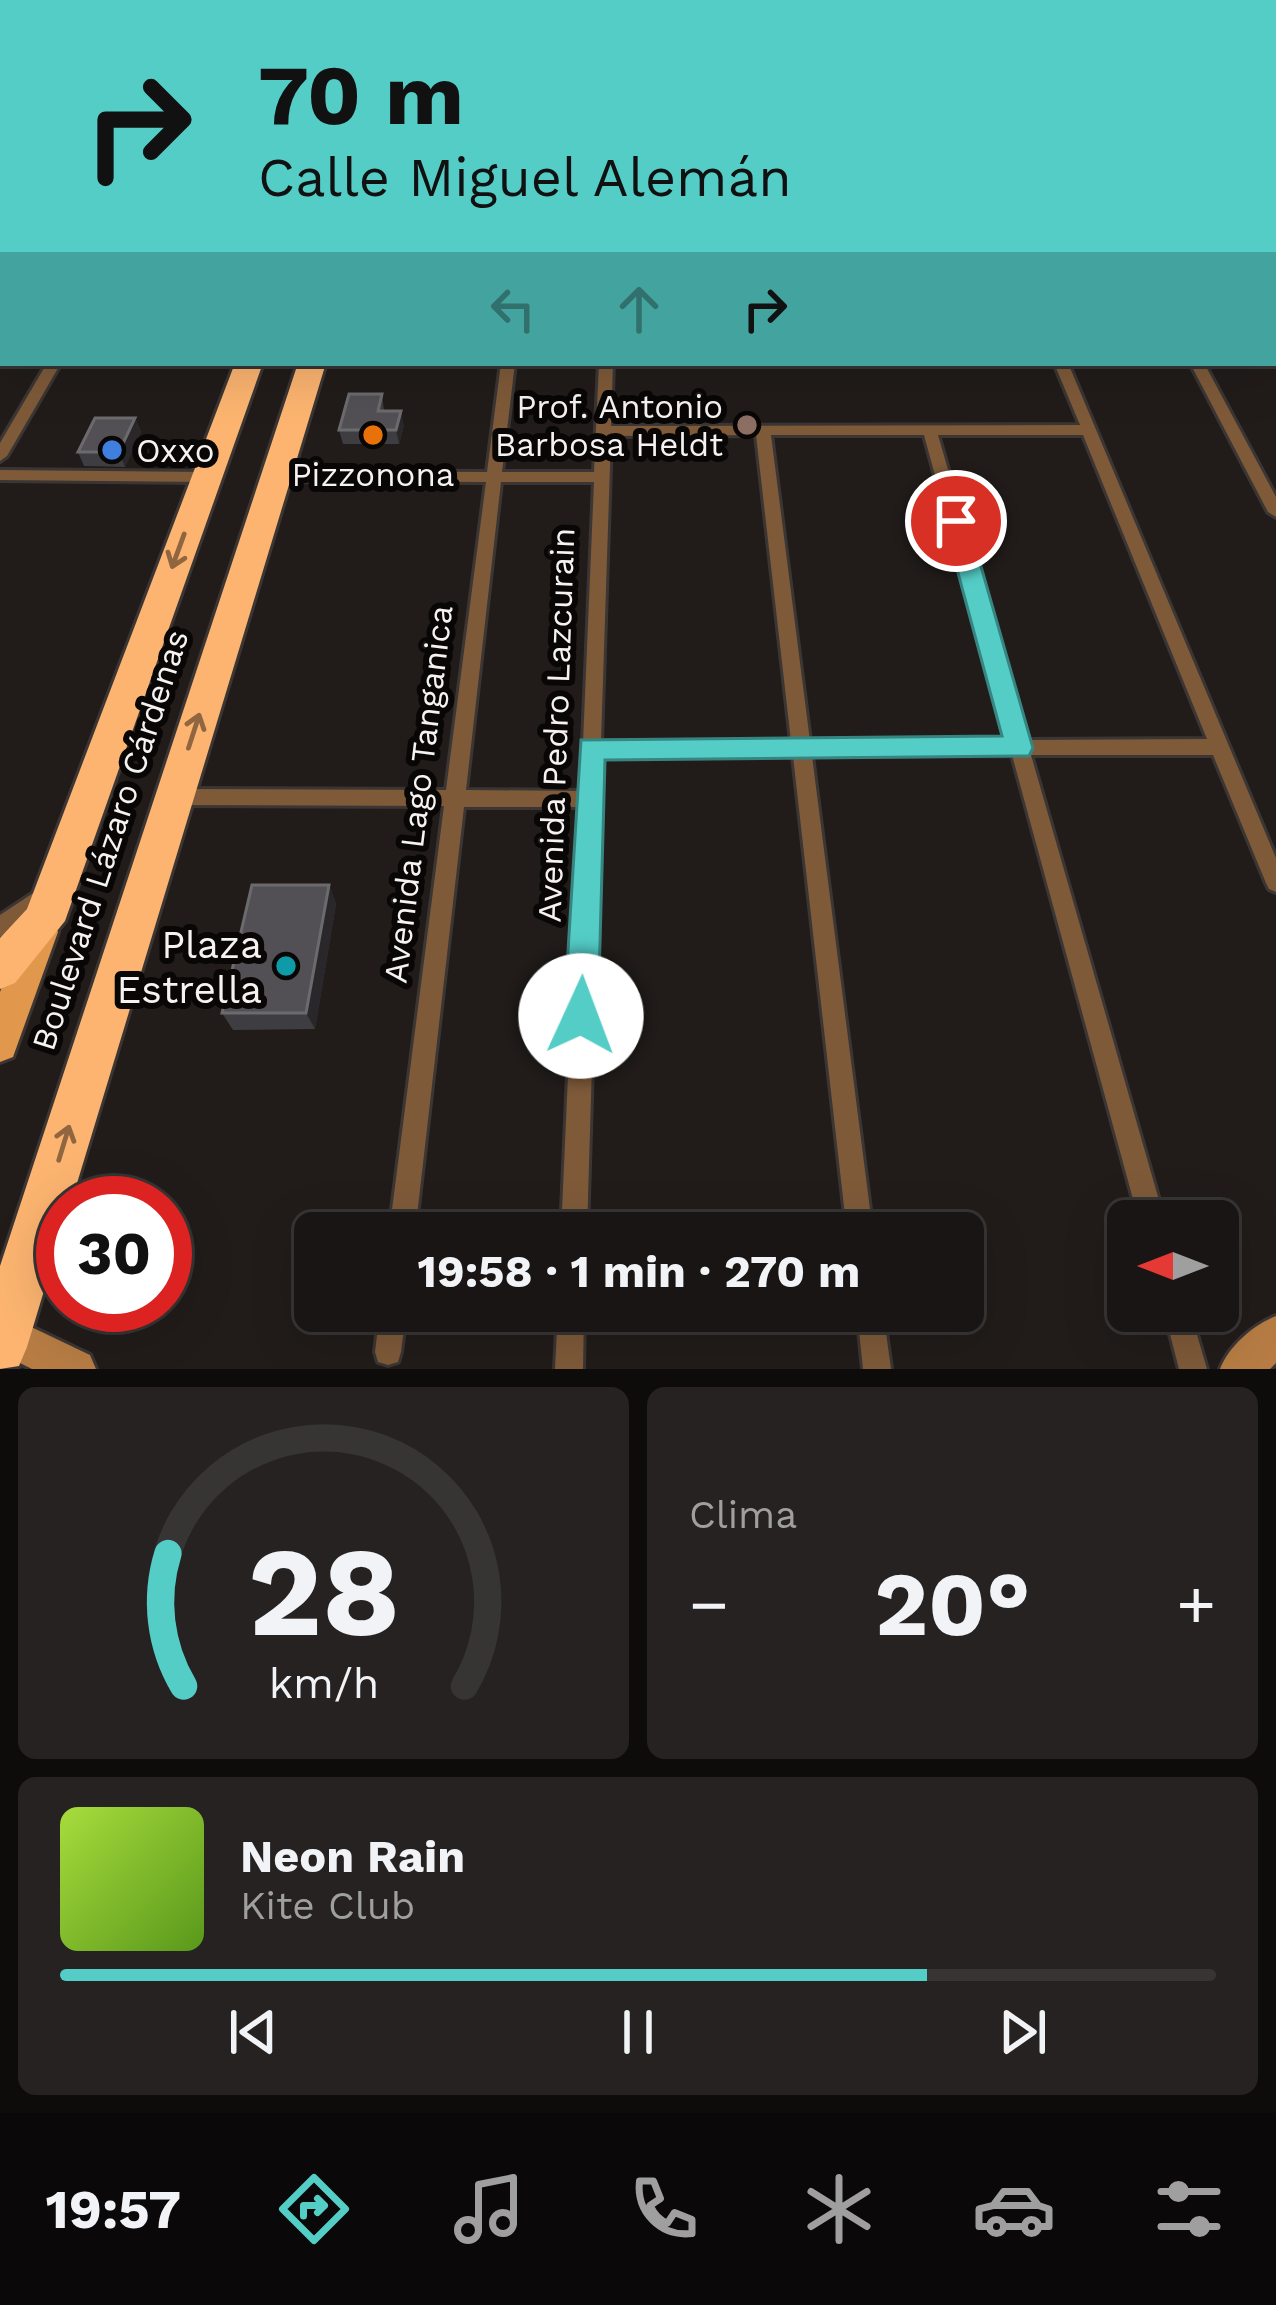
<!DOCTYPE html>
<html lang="es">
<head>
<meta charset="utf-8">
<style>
	:root { --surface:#191514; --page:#262222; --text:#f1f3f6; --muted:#9f9fa0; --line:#373434; --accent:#54cdc7 }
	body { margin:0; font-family:"Work Sans",sans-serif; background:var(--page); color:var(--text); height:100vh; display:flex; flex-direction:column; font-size:45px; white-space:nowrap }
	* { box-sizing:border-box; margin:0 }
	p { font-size:39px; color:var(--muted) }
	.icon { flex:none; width:66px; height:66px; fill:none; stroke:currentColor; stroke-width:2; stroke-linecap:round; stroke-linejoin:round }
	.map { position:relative; height:1369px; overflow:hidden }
	.drawer { display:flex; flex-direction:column; gap:18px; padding:18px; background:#0e0c0b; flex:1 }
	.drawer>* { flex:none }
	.banner { position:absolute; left:0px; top:0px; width:1278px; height:366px; box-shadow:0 12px 48px #0002,0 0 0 3px var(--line); background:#54cdc7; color:#111; overflow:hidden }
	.needle { width:78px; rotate:270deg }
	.tools { position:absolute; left:1107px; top:1200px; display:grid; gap:24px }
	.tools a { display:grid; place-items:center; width:132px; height:132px; border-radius:18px; background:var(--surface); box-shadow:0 12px 48px #0002,0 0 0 3px var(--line); font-size:60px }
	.speed { position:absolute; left:36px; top:1176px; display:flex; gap:24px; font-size:60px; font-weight:700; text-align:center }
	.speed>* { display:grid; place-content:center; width:156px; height:156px; border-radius:50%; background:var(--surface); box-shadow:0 12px 48px #0002,0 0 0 3px var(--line); line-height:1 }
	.speed .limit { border:18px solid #d22; background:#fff; color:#111 }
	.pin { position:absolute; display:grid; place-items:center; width:102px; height:102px; color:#fff; margin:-51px; border:6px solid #fff; border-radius:50%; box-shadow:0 3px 12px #0007 }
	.me { position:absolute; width:132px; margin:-66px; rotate:2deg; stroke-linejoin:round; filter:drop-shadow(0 0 9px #0008) }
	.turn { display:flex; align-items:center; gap:42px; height:252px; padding:0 60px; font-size:54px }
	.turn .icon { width:156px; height:156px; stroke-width:2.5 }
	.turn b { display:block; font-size:84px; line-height:102px }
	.lanes { display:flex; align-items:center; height:114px; padding:0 60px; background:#0003; justify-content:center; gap:60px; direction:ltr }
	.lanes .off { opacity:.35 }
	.big { font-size:90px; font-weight:700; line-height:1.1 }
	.drawer .widget { flex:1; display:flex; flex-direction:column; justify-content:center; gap:18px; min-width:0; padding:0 42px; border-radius:18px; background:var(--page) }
	.drawer .dial { align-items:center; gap:0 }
	.dial svg { height:312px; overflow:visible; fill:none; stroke:var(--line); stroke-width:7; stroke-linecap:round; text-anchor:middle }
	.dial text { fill:var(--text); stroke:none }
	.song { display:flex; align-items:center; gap:36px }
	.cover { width:144px; height:144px; border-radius:18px; background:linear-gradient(135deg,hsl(80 70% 55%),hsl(90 70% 35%)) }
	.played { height:12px; border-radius:6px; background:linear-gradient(90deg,var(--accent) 75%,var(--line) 75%) }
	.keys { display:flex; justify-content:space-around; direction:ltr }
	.heat { display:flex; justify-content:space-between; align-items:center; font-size:66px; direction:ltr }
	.drawer .tiles { flex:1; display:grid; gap:18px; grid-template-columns:1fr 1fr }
	.widget:last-child { grid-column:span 2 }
	.trip { position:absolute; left:294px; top:1212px; width:690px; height:120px; border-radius:18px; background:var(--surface); box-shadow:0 12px 48px #0002,0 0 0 3px var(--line); font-weight:700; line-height:120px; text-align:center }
	.tabs { display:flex; height:192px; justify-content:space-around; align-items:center; background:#0a0808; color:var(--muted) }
	.tabs .icon { width:84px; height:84px }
	.tabs .active { color:var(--accent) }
	.tabs b { font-size:54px; color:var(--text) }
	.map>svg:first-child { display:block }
</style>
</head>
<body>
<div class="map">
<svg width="1276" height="1369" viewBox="0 0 1276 1369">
	<rect width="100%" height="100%" fill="#211c1a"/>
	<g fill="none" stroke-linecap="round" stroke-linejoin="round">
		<defs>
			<path id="street" d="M52 0H61L59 3H50Z
				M151 0H160L158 3H149Z
				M255 0H263L262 3H254Z
				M552 0H560L559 3H551Z
				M614 0H622V3H614Z
				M712 0H720V3H712Z
				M813 0H821V3H813Z
				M906 0H914L915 3H907Z
				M1005 0H1013L1015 3H1007Z
				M1096 0H1104L1106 3H1098Z
				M1187 0H1195L1197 3H1189Z
				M1275 18H1276V24H1275Z
				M3 59V67L0 68V60Z
				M0 79H3V85H0Z
				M1275 100H1276V107H1275Z
				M1275 157H1276V163H1275Z
				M3 208V220L0 221V209Z
				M1275 217H1276V225H1275Z
				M0 252H3V260H0Z
				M1275 260 1276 261V270L1275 269Z
				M47 363H61L7 456 0 461V443Z
				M501 363H515L502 472H594L599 363H613L611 426 1080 425 1054 363H1068L1276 858V892L1269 889 1266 883 1213 755H1031L1165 1221H1139L1012 755 812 756 873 1233H847L793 756 601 757 587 1233H561L580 807H464L415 1233H389L444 806 173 805 166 803 163 797 166 791 173 789 446 790 486 482 276 481 268 476 276 471 487 472ZM756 435 791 741H601L611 436ZM771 435H924L1007 740 810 741ZM938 435H1083L1207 739 1026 740ZM501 482H594L581 791 466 790Z
				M1190 363H1204L1276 497V517L1268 512Z
				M0 470 205 472 213 477 205 482 0 480Z
				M47 884 54 887 57 893 54 899 0 937V915Z
				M380 1311H406L401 1352 398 1362 388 1365 378 1362 375 1352Z
				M558 1311H584L583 1369H555Z
				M857 1311H883L891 1369H863Z
				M1164 1311H1190L1207 1369H1179Z"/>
			<path id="secondary" d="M4 1314 90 1355 96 1369H32L0 1353V1316Z
				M1276 1316V1363L1270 1369H1220C1229 1346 1253 1325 1276 1316Z"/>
			<path id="primary" d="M40 916 53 921 58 932 13 1057 0 1062V992L27 921Z"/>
			<path id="highway" d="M382 0H400L381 3Z
				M420 0H438L419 3Z
				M235 363H263L65 921 15 983 0 989V938L27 909Z
				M298 363H326L71 1203H63V1228L27 1347 19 1366 0 1369V1266Z"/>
		</defs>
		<use href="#street" stroke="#3b3634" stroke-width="6"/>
		<use href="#secondary" stroke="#3b3634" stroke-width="6"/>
		<use href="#primary" stroke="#3b3634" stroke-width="6"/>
		<use href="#highway" stroke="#3b3634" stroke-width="6"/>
		<use href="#street" fill="#7e5a39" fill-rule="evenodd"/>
		<use href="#secondary" fill="#b67c44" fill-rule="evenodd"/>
		<use href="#primary" fill="#e1974c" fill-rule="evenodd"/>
		<use href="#highway" fill="#fcb470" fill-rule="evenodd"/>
	</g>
	<path fill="#3e3d41" d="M382 394 384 411 404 425 399 444H343L339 430Z
		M135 418 141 432 125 467 84 466 78 452Z
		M329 885 336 904 315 1029 233 1030 222 1013Z"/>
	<path fill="#2a272a" d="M401 411 404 425 399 444 396 430Z
		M135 418 141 432 125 467 119 452Z
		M329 885 336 904 315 1029 306 1013Z"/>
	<path fill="#525054" stroke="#6b6a6d" stroke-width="3" d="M349 394H382L378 411H401L396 430H339Z
		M95 418H135L119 452H78Z
		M252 885H329L306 1013H222Z"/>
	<defs><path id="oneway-shaft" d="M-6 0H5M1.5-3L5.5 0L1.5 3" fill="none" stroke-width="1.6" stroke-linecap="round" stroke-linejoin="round" transform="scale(3)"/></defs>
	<g stroke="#8f6640">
		<use href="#oneway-shaft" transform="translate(178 551) rotate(110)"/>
		<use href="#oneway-shaft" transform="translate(194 731) rotate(-72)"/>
		<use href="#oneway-shaft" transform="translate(64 1143) rotate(-73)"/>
	</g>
	<path fill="#54cdc7" stroke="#378581" stroke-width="3" d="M956 513 968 521 1033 748 1029 756 605 760 598 1016 593 1028 581 1032 569 1028 564 1016 581 740 1002 736 944 521Z"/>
	<circle fill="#8d6e63" stroke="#090706" stroke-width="4.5" cx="747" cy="425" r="12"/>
	<circle fill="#e8710a" stroke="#090706" stroke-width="4.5" cx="373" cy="435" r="12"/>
	<circle fill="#3f7fe0" stroke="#090706" stroke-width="4.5" cx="112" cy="450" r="12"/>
	<circle fill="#0f9aa8" stroke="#090706" stroke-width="4.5" cx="286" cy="966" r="12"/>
	<g text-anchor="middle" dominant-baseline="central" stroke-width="12" stroke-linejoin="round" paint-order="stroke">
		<g font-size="33" fill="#f6f2f1" stroke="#090706" text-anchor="end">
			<text x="723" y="406">Prof. Antonio<tspan x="723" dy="38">Barbosa Heldt</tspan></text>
			<text x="136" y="450" text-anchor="start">Oxxo</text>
			<text x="373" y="474" text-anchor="middle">Pizzonona</text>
		</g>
		<g font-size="33" fill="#f6f2f1" stroke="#090706">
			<text transform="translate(556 725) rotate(-88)">Avenida Pedro Lazcurain</text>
			<text transform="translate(418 794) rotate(-83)">Avenida Lago Tanganica</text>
			<text transform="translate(110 840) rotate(-72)">Boulevard Lázaro Cárdenas</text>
		</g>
		<g font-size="39" fill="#f6f2f1" stroke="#090706" text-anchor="end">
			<text x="262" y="944">Plaza<tspan x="262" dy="45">Estrella</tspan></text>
		</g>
	</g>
</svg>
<div class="tools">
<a><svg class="needle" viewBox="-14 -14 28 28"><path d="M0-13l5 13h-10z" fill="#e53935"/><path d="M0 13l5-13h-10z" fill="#9f9fa0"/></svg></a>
</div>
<div class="speed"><div class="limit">30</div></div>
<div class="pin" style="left:956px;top:521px;background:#d93025"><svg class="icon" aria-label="arrive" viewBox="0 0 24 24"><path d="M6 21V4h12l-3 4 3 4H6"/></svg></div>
<svg class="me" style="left:581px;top:1016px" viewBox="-20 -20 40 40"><circle r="19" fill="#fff"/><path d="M0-13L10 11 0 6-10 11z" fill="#54cdc7"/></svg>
<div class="trip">19:58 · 1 min · 270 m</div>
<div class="banner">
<div class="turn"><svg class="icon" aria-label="right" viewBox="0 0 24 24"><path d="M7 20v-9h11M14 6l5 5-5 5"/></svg><div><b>70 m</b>Calle Miguel Alemán</div></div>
<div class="lanes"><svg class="icon off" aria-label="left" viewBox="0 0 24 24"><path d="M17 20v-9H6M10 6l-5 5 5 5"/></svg><svg class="icon off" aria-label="ahead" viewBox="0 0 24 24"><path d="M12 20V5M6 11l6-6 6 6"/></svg><svg class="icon" aria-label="right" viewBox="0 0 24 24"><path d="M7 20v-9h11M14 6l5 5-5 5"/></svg></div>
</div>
</div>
<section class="drawer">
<div class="tiles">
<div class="widget dial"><svg viewBox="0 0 100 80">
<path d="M14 69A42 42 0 1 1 86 69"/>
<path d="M14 69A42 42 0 0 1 10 35" stroke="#54cdc7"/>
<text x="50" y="56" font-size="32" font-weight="700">28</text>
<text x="50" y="72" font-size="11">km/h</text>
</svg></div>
<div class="widget"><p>Clima</p>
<div class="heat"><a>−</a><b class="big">20°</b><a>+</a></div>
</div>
<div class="widget">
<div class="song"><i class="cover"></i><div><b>Neon Rain</b><p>Kite Club</p></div></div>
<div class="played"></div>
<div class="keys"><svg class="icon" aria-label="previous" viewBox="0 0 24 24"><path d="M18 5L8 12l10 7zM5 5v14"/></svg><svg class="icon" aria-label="pause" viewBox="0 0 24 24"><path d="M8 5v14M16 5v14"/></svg><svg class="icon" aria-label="next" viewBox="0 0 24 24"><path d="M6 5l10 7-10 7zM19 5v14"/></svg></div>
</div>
</div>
</section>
<nav class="tabs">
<b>19:57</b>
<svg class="icon active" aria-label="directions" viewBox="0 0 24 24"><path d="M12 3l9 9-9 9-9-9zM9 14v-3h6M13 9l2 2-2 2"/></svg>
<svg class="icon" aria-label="music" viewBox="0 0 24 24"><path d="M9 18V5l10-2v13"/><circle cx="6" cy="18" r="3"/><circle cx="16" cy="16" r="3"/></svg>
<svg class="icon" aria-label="phone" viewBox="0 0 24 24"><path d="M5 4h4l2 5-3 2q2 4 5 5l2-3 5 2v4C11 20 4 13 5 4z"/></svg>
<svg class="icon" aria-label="climate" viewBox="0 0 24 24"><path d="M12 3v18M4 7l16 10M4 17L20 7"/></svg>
<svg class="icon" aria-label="car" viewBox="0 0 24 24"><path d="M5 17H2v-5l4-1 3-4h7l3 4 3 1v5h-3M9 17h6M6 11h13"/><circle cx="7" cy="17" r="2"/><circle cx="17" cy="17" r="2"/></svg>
<svg class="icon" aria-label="filters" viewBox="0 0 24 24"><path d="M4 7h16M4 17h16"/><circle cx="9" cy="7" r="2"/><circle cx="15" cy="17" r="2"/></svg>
</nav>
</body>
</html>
